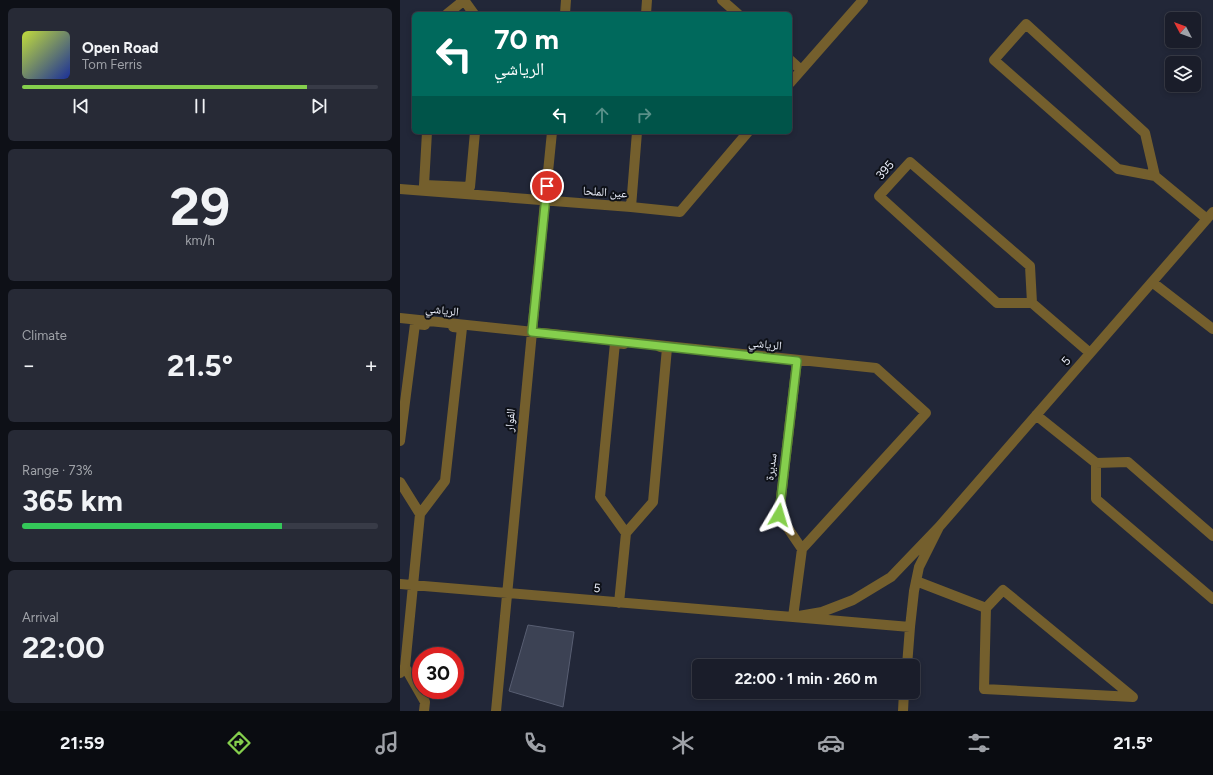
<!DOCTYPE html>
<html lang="en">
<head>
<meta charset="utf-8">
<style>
	:root { --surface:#1a1d2a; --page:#272a36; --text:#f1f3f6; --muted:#9fa2a8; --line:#383b47; --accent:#85cf4d }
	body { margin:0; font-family:Figtree,"Noto Naskh Arabic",sans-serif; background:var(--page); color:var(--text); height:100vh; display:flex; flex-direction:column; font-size:15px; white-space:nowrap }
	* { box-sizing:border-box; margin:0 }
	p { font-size:13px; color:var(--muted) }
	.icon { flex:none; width:22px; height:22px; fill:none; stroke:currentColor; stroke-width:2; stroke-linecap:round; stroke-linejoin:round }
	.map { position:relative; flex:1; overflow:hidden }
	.sheet { display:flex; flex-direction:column; gap:8px; padding:8px; background:#0e1017; width:400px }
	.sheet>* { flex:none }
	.banner { position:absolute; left:12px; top:12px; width:380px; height:122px; border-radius:6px; box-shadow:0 2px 6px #0003,0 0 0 1px var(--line); background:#00695c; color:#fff; overflow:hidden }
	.needle { width:26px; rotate:311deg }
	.tools { position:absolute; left:765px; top:12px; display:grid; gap:8px }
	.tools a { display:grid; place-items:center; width:36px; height:36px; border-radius:6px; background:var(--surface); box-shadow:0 2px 6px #0003,0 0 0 1px var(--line); font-size:20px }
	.speed { position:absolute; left:12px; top:647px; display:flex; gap:8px; font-size:20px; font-weight:700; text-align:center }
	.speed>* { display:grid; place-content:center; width:52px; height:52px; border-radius:50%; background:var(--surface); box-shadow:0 2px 6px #0003,0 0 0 1px var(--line); line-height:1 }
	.speed .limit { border:6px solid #d22; background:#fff; color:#111 }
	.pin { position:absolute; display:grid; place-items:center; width:34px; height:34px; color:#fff; margin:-17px; border:2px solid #fff; border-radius:50%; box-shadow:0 1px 4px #0007 }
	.me { position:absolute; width:44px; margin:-22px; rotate:7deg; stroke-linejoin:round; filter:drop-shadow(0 0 3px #0008) }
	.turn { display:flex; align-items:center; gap:14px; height:84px; padding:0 16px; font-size:18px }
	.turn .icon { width:52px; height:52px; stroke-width:2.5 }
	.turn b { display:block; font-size:28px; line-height:34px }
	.lanes { display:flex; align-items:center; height:38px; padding:0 16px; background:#0003; justify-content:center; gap:20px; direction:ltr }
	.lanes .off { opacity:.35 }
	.big { font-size:30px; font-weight:700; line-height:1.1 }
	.sheet .tile { flex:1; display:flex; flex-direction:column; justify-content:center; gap:6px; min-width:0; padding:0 14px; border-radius:6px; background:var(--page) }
	.sheet .dial { align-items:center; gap:0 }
	.dial b { font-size:52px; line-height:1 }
	.song { display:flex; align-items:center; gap:12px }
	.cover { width:48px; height:48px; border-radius:6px; background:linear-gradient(135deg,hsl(70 70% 55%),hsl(230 70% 35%)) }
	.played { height:4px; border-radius:2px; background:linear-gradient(90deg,var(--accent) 80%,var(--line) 80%) }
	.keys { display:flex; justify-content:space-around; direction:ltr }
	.heat { display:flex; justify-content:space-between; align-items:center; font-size:22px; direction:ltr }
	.charge { height:6px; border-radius:3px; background:linear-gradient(90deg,#34c759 73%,var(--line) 0) }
	.trip { position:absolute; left:292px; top:659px; width:228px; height:40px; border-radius:6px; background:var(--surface); box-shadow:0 2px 6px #0003,0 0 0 1px var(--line); font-weight:700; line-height:40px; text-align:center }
	.menu { display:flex; height:64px; justify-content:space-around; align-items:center; background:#0a0c11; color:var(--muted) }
	.menu .icon { width:28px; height:28px }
	.menu .selected { color:var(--accent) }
	.menu b { font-size:18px; color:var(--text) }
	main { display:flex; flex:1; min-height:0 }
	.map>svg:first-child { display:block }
</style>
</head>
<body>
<main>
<section class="sheet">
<div class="tile">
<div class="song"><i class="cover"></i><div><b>Open Road</b><p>Tom Ferris</p></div></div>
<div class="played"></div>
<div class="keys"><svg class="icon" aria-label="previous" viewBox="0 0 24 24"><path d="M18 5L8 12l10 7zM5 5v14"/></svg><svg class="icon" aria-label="pause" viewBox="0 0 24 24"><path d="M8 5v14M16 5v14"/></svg><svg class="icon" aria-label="next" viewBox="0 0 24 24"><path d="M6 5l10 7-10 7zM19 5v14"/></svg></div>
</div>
<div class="tile dial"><b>29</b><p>km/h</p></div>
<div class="tile"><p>Climate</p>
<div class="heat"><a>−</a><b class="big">21.5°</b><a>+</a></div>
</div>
<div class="tile"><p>Range · 73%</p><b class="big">365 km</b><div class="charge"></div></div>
<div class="tile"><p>Arrival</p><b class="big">22:00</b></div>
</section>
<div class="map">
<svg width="813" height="711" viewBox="0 0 813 711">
	<rect width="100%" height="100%" fill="#222738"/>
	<path fill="#3c4254" stroke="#585e72" d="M128 625 174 632 163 707 109 691Z"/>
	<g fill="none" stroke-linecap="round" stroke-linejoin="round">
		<path stroke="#745f2d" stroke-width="10" d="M64 0 74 14
			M322 0 338 14
			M47 14 63 1
			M165 14 166 0
			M246 14 247 0
			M390 60 401 70
			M390 83 463 0
			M27 132 24 185 70 187 75 132
			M755 176 718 169 594 60 626 24 745 133 755 176 807 219
			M0 189 231 207 280 212 348 132
			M231 207 237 132
			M752 282 813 329
			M632 303H597L479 196 510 162 630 266 632 303 690 353
			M0 318 476 368 526 413 402 549
			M636 415 696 463 728 462 813 536
			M0 441 15 324 25 325
			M696 463V499L813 599
			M0 482 20 514
			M539 527 519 567 514 591 510 627 393 617 422 612 453 600 491 577 539 527 813 212
			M226 533 253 502 267 348 260 347
			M516 581 586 608 584 689 733 697 603 590 586 608
			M0 584 393 617 402 549 379 515 397 361
			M219 603 226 533 200 497 215 343 224 344
			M507 666 510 627
			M5 667 25 702 24 711
			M0 673 5 667 20 514 45 481 62 328 53 327
			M96 711 132 332 152 132
			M503 711 504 692"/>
	</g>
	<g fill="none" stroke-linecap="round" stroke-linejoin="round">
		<defs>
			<path id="route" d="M147 186 132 332 397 361 379 515"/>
		</defs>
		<use href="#route" stroke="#568732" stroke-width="10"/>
		<use href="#route" stroke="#85cf4d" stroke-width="7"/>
	</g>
	<g text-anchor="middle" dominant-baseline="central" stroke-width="4" stroke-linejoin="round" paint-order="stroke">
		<g font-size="12" fill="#edf1fd" stroke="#0e1118">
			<text transform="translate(485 170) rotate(-48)">395</text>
			<text transform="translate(205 192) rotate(4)">عين الملحا</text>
			<text transform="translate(42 310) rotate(6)">الرياشي</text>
			<text transform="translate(365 344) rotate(6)">الرياشي</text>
			<text transform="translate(666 361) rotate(-49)">5</text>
			<text transform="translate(110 420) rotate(-85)">الفوار</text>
			<text transform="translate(371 467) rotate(-83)">سديرة</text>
			<text transform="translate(197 588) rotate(5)">5</text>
		</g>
	</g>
</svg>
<div class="tools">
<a><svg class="needle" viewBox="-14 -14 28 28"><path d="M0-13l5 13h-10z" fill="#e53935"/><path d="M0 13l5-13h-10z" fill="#9fa2a8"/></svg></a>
<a><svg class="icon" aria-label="layers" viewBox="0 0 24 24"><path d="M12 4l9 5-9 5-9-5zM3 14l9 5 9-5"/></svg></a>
</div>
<div class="speed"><div class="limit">30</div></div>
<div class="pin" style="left:147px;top:186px;background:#d93025"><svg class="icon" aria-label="arrive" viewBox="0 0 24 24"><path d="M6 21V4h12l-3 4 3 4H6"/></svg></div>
<svg class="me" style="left:379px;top:515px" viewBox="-20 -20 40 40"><path d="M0-17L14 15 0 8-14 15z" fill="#85cf4d" stroke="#fff" stroke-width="4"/></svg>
<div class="trip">22:00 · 1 min · 260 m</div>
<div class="banner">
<div class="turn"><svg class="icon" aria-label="left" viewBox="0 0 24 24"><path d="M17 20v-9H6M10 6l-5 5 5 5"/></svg><div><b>70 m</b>الرياشي</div></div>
<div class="lanes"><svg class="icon" aria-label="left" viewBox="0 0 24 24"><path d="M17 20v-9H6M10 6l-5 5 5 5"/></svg><svg class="icon off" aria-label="ahead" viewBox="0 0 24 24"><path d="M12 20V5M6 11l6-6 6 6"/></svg><svg class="icon off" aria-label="right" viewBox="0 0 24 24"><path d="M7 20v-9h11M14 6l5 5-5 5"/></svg></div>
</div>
</div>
</main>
<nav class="menu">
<b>21:59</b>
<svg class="icon selected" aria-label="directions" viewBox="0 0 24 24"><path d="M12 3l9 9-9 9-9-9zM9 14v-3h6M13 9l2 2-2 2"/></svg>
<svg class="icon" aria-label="music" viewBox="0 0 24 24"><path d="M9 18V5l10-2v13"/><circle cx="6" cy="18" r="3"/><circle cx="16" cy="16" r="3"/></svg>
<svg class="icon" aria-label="phone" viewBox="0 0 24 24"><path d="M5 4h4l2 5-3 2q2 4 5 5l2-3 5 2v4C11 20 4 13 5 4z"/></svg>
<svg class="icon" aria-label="climate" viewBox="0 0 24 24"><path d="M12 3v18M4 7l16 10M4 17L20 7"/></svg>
<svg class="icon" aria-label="car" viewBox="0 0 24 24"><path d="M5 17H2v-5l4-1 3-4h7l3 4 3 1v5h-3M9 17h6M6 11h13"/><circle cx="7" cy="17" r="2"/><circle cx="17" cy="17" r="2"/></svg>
<svg class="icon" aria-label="filters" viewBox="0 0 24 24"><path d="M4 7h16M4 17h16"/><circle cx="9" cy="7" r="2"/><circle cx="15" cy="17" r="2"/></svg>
<b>21.5°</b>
</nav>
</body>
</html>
